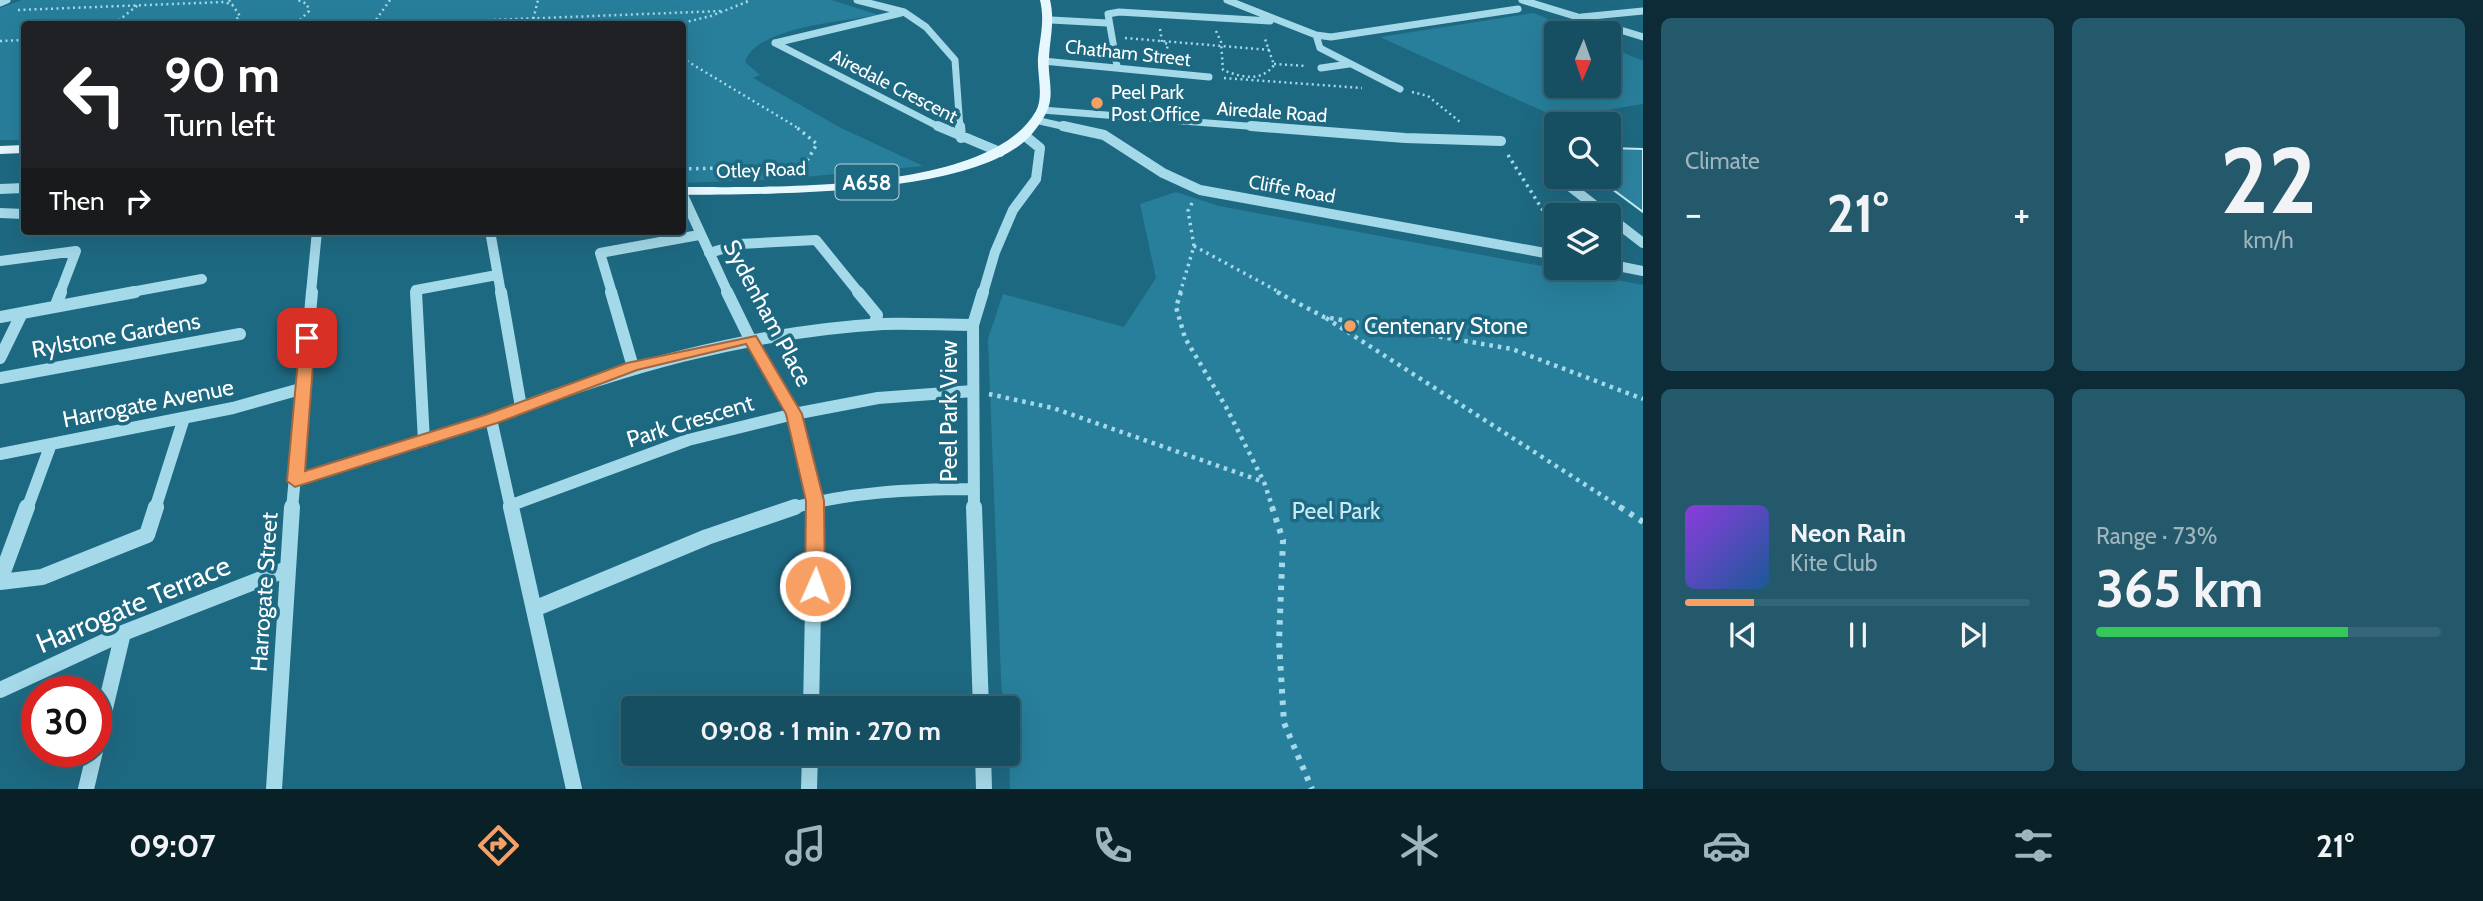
<!DOCTYPE html>
<html lang="en">
<head>
<meta charset="utf-8">
<style>
	:root { --surface:#164f62; --page:#23596b; --text:#f1f3f6; --muted:#9eb5be; --line:#356677; --accent:#f89f63 }
	body { margin:0; font-family:Cabin,sans-serif; background:var(--page); color:var(--text); height:100vh; display:flex; flex-direction:column; font-size:26px; white-space:nowrap }
	* { box-sizing:border-box; margin:0 }
	p { font-size:23px; color:var(--muted) }
	.icon { flex:none; width:38px; height:38px; fill:none; stroke:currentColor; stroke-width:2; stroke-linecap:round; stroke-linejoin:round }
	.map { position:relative; flex:1; overflow:hidden }
	.panel { display:flex; flex-direction:column; gap:18px; padding:18px; background:#0c2b36; width:840px }
	.panel>* { flex:none }
	.guide { position:absolute; left:21px; top:21px; width:665px; height:214px; border-radius:7px; box-shadow:0 7px 28px #0002,0 0 0 2px var(--line); background:#202124; color:#fff; overflow:hidden }
	.needle { width:46px; rotate:182deg }
	.buttons { position:absolute; left:1544px; top:21px; display:grid; gap:14px }
	.buttons a { display:grid; place-items:center; width:77px; height:77px; border-radius:7px; background:var(--surface); box-shadow:0 7px 28px #0002,0 0 0 2px var(--line); font-size:35px }
	.speed { position:absolute; left:21px; top:676px; display:flex; gap:14px; font-size:35px; font-weight:700; text-align:center }
	.speed>* { display:grid; place-content:center; width:91px; height:91px; border-radius:50%; background:var(--surface); box-shadow:0 7px 28px #0002,0 0 0 2px var(--line); line-height:1 }
	.speed .limit { border:10px solid #d22; background:#fff; color:#111 }
	.pin { position:absolute; display:grid; place-items:center; width:60px; height:60px; color:#fff; margin:-30px; border-radius:14px; box-shadow:0 4px 10px #0006 }
	.me { position:absolute; width:77px; margin:-38px; rotate:2deg; stroke-linejoin:round; filter:drop-shadow(0 0 5px #0008) }
	.turn { display:flex; align-items:center; gap:24px; height:147px; padding:0 28px; font-size:32px }
	.turn .icon { width:91px; height:91px; stroke-width:2.5 }
	.turn b { display:block; font-size:49px; line-height:60px }
	.then { display:flex; align-items:center; height:66px; padding:0 28px; background:#0003; gap:14px; font-size:26px }
	.big { font-size:52px; font-weight:700; line-height:1.1 }
	.panel .card { flex:1; display:flex; flex-direction:column; justify-content:center; gap:10px; min-width:0; padding:0 24px; border-radius:10px; background:var(--page) }
	.panel .dial { align-items:center; gap:0 }
	.dial b { font-size:91px; line-height:1 }
	.song { display:flex; align-items:center; gap:21px }
	.cover { width:84px; height:84px; border-radius:10px; background:linear-gradient(135deg,hsl(270 70% 55%),hsl(210 70% 35%)) }
	.played { height:7px; border-radius:4px; background:linear-gradient(90deg,var(--accent) 20%,var(--line) 20%) }
	.keys { display:flex; justify-content:space-around; direction:ltr }
	.heat { display:flex; justify-content:space-between; align-items:center; font-size:38px; direction:ltr }
	.charge { height:10px; border-radius:5px; background:linear-gradient(90deg,#34c759 73%,var(--line) 0) }
	.panel .tiles { flex:1; display:grid; gap:18px; grid-template-columns:repeat(2,1fr) }
	.trip { position:absolute; left:621px; top:696px; width:399px; height:70px; border-radius:7px; background:var(--surface); box-shadow:0 7px 28px #0002,0 0 0 2px var(--line); font-weight:700; line-height:70px; text-align:center }
	.dock { display:flex; height:112px; justify-content:space-around; align-items:center; background:#092027; color:var(--muted) }
	.dock .icon { width:49px; height:49px }
	.dock .current { color:var(--accent) }
	.dock b { font-size:32px; color:var(--text) }
	main { display:flex; flex:1; min-height:0 }
	.map>svg:first-child { display:block }
</style>
</head>
<body>
<main>
<div class="map">
<svg width="1643" height="789" viewBox="0 0 1643 789">
	<rect width="100%" height="100%" fill="#1e6982"/>
	<path fill="#287f9b" d="M22 0H831L879 15C846 21 755 27 745 62L760 75 753 78 839 127 923 166 782 179 683 183 682 24H24V140H0V8Z
		M1534 13 1580 33H1556V86H1608V46L1643 61V104L1558 118 1380 37Z
		M1176 192 1219 206 1643 285V789H1010L1008 709H1003L1001 677 988 339 1003 294 1124 327 1156 278 1140 204Z"/>
	<path fill="#2d84a0" stroke="#c8ecf7" stroke-width="2" d="M1608 148 1643 149V212L1608 186Z"/>
	<g fill="none" stroke-linecap="round" stroke-linejoin="round">
		<path stroke="#a4d9e9" stroke-width="2.5" stroke-dasharray="2 3.5" stroke-linecap="butt" d="M229 0 240 16 231 24
			M18 10 224 2 233 5
			M114 24 138 5
			M296 24 309 11 307 4 298 0
			M373 24 390 0
			M389 24 721 11
			M532 24 538 0
			M678 24 711 16 749 1 746 0
			M1160 29 1162 42 1168 44 1165 58
			M1216 31 1221 42 1223 70C1240 77 1261 83 1274 65L1264 36
			M1125 38 1270 50
			M0 41 24 40
			M682 58 798 128
			M1274 64 1307 66
			M1224 78 1362 88
			M1412 92 1428 96 1460 122"/>
		<path stroke="#a4d9e9" stroke-width="3.5" stroke-dasharray="2.5 4.5" stroke-linecap="butt" d="M1508 155 1556 231
			M682 169 795 166 808 159 817 144 795 126
			M1194 246 1281 293
			M1574 268 1594 271
			M1180 293 1194 246 1188 211 1192 203"/>
		<path stroke="#a4d9e9" stroke-width="4.5" stroke-dasharray="3.5 5" stroke-linecap="butt" d="M1181 292 1176 307 1185 338 1226 407 1264 482 1273 509
			M1277 292 1324 317 1512 349 1643 399
			M1326 318 1623 509
			M989 394 1053 408 1264 482"/>
		<path stroke="#a4d9e9" stroke-width="6" stroke-dasharray="4.5 7" stroke-linecap="butt" d="M1272 507 1283 540 1279 642 1284 723 1312 789
			M1620 507 1643 522"/>
		<path stroke="#a4d9e9" stroke-width="7" d="M857 0 904 12 926 27 955 60 960 128
			M1227 0 1316 35 1331 37 1518 9
			M1522 0 1643 37
			M0 3 7 0
			M1582 17 1643 11
			M1051 20 1107 23
			M1316 35 1320 48 1400 89
			M775 43 941 128
			M775 43 901 13
			M1043 61 1209 77
			M1117 66 1108 14 1119 12 1270 21
			M1321 68 1349 64
			M1042 110 1273 128
			M1035 120 1071 128"/>
		<path stroke="#a4d9e9" stroke-width="10" d="M938 126 1000 152
			M960 126 961 138
			M1063 126 1104 135 1163 173 1200 190 1556 255
			M1251 126 1405 138 1501 141
			M1563 181 1607 215
			M0 189 24 188
			M682 193 728 293
			M0 213 24 214
			M1608 216 1643 243
			M490 231 501 293
			M709 253 740 244 816 240 859 293
			M0 261 76 251 60 293
			M1608 264 1643 271
			M126 293 202 279
			M311 293 317 231
			M416 293V290L497 275
			M612 293 600 253 699 235
			M983 293 995 252 1013 210 1036 179 1040 148 1024 135"/>
		<path stroke="#a4d9e9" stroke-width="12" d="M416 292 424 441
			M501 292 521 407
			M611 292 633 367
			M727 292 750 339 794 414 815 509
			M858 292 877 315 875 324
			M56 305 61 292
			M22 313 135 292
			M0 317 22 313 0 358
			M0 378 240 334
			M491 419C617 369 747 332 883 324 913 323 943 325 973 325
			M0 454 233 408 304 388
			M295 481 491 419 511 509
			M509 506 688 440 794 414 878 398 973 391
			M27 509 51 444
			M155 509 184 418
			M292 509 312 292
			M788 509C849 492 910 489 973 489
			M974 509 973 325 983 292"/>
		<path stroke="#a4d9e9" stroke-width="16" d="M511 507 574 789
			M974 507 981 709
			M0 580 27 507
			M0 582 42 577 147 535 156 507
			M534 609 707 537 795 507
			M0 690 123 633 287 569
			M811 709 815 507
			M96 746 123 633
			M983 754 984 789
			M86 789 95 751
			M274 789 292 507
			M809 789 810 754"/>
		<path fill="#e7f7fe" fill-rule="evenodd" d="M1040 0H1050C1055 21 1050 37 1049 58 1047 74 1055 95 1047 111 1043 120 1033 134 1025 141 962 196 766 194 682 195V187C767 187 990 194 1036 111 1044 96 1037 74 1038 58 1040 37 1045 21 1040 0Z
			M24 145V153L0 154V146Z"/>
	</g>
	<path fill="#f89f63" stroke="#a16740" stroke-width="2" d="M307 333 315 338 305 471 485 415 627 363 756 336 802 414 824 501 825 586 822 592H808L805 586 806 501 786 414 746 344 637 370 497 423 295 487 287 481 300 338Z"/>
	<g fill="#f89f63" stroke="#1e6982" stroke-width="2.5">
		<circle cx="1097" cy="103" r="7"/>
		<circle cx="1350" cy="326" r="7"/>
	</g>
	<g text-anchor="middle" dominant-baseline="central" stroke-width="7" stroke-linejoin="round" paint-order="stroke">
		<g font-size="19" fill="#fff" stroke="#1e6982">
			<text transform="translate(1128 53) rotate(6)">Chatham Street</text>
			<text transform="translate(894 86) rotate(27)">Airedale Crescent</text>
			<text transform="translate(1272 112) rotate(4)">Airedale Road</text>
			<text transform="translate(761 170) rotate(-2)">Otley Road</text>
			<text transform="translate(1292 189) rotate(10)">Cliffe Road</text>
		</g>
		<g font-size="19" fill="#fff" stroke="#1e6982" text-anchor="start">
			<text x="1111" y="92">Peel Park<tspan x="1111" dy="22">Post Office</tspan></text>
		</g>
		<rect fill="#1e6982" stroke="#bcd2da" stroke-width="2" x="835.5" y="164.5" width="63" height="35" rx="5"/>
		<g font-size="21" font-weight="bold" fill="#fff">
			<text x="867" y="182">A658</text>
		</g>
		<g font-size="23" fill="#fff" stroke="#1e6982">
			<text transform="translate(768 313) rotate(62)">Sydenham Place</text>
			<text transform="translate(116 335) rotate(-10)">Rylstone Gardens</text>
			<text transform="translate(148 403) rotate(-11)">Harrogate Avenue</text>
			<text transform="translate(949 411) rotate(-90)">Peel Park View</text>
			<text transform="translate(690 421) rotate(-17)">Park Crescent</text>
			<text transform="translate(264 592) rotate(-86)">Harrogate Street</text>
		</g>
		<g font-size="23" fill="#fff" stroke="#1e6982" text-anchor="start">
			<text x="1364" y="326">Centenary Stone</text>
		</g>
		<g font-size="23" fill="#c8ecf7" stroke="#1e6982">
			<text x="1336" y="511">Peel Park</text>
		</g>
		<g font-size="28" fill="#fff" stroke="#1e6982">
			<text transform="translate(133 604) rotate(-23)">Harrogate Terrace</text>
		</g>
	</g>
</svg>
<div class="buttons">
<a><svg class="needle" viewBox="-14 -14 28 28"><path d="M0-13l5 13h-10z" fill="#e53935"/><path d="M0 13l5-13h-10z" fill="#9eb5be"/></svg></a>
<a><svg class="icon" aria-label="search" viewBox="0 0 24 24"><circle cx="10" cy="10" r="6"/><path d="M15 15l6 6"/></svg></a>
<a><svg class="icon" aria-label="layers" viewBox="0 0 24 24"><path d="M12 4l9 5-9 5-9-5zM3 14l9 5 9-5"/></svg></a>
</div>
<div class="speed"><div class="limit">30</div></div>
<div class="pin" style="left:307px;top:338px;background:#d93025"><svg class="icon" aria-label="arrive" viewBox="0 0 24 24"><path d="M6 21V4h12l-3 4 3 4H6"/></svg></div>
<svg class="me" style="left:815px;top:586px" viewBox="-20 -20 40 40"><circle r="17" fill="#f89f63" stroke="#fff" stroke-width="3"/><path d="M0-11L8 9 0 5-8 9z" fill="#fff"/></svg>
<div class="trip">09:08 · 1 min · 270 m</div>
<div class="guide">
<div class="turn"><svg class="icon" aria-label="left" viewBox="0 0 24 24"><path d="M17 20v-9H6M10 6l-5 5 5 5"/></svg><div><b>90 m</b>Turn left</div></div>
<div class="then">Then<svg class="icon" aria-label="right" viewBox="0 0 24 24"><path d="M7 20v-9h11M14 6l5 5-5 5"/></svg></div>
</div>
</div>
<section class="panel">
<div class="tiles">
<div class="card"><p>Climate</p>
<div class="heat"><a>−</a><b class="big">21°</b><a>+</a></div>
</div>
<div class="card dial"><b>22</b><p>km/h</p></div>
<div class="card">
<div class="song"><i class="cover"></i><div><b>Neon Rain</b><p>Kite Club</p></div></div>
<div class="played"></div>
<div class="keys"><svg class="icon" aria-label="previous" viewBox="0 0 24 24"><path d="M18 5L8 12l10 7zM5 5v14"/></svg><svg class="icon" aria-label="pause" viewBox="0 0 24 24"><path d="M8 5v14M16 5v14"/></svg><svg class="icon" aria-label="next" viewBox="0 0 24 24"><path d="M6 5l10 7-10 7zM19 5v14"/></svg></div>
</div>
<div class="card"><p>Range · 73%</p><b class="big">365 km</b><div class="charge"></div></div>
</div>
</section>
</main>
<nav class="dock">
<b>09:07</b>
<svg class="icon current" aria-label="directions" viewBox="0 0 24 24"><path d="M12 3l9 9-9 9-9-9zM9 14v-3h6M13 9l2 2-2 2"/></svg>
<svg class="icon" aria-label="music" viewBox="0 0 24 24"><path d="M9 18V5l10-2v13"/><circle cx="6" cy="18" r="3"/><circle cx="16" cy="16" r="3"/></svg>
<svg class="icon" aria-label="phone" viewBox="0 0 24 24"><path d="M5 4h4l2 5-3 2q2 4 5 5l2-3 5 2v4C11 20 4 13 5 4z"/></svg>
<svg class="icon" aria-label="climate" viewBox="0 0 24 24"><path d="M12 3v18M4 7l16 10M4 17L20 7"/></svg>
<svg class="icon" aria-label="car" viewBox="0 0 24 24"><path d="M5 17H2v-5l4-1 3-4h7l3 4 3 1v5h-3M9 17h6M6 11h13"/><circle cx="7" cy="17" r="2"/><circle cx="17" cy="17" r="2"/></svg>
<svg class="icon" aria-label="filters" viewBox="0 0 24 24"><path d="M4 7h16M4 17h16"/><circle cx="9" cy="7" r="2"/><circle cx="15" cy="17" r="2"/></svg>
<b>21°</b>
</nav>
</body>
</html>
